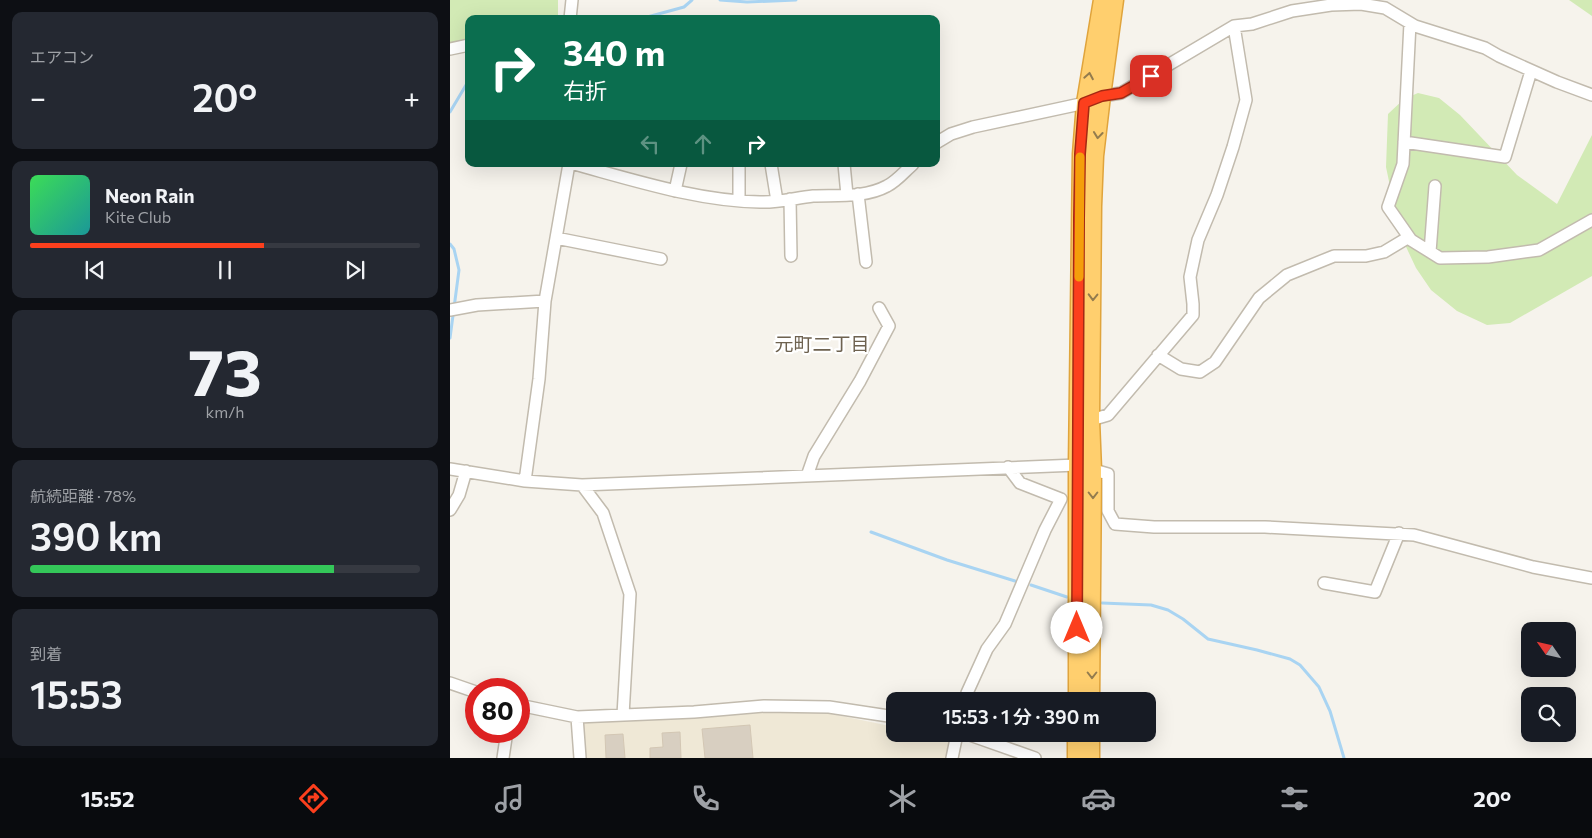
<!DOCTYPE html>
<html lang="ja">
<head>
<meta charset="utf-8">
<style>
	:root { --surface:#171b24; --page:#242831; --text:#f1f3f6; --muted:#9ea1a6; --line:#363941; --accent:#fc3f1d }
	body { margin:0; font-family:Commissioner,"Noto Sans JP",sans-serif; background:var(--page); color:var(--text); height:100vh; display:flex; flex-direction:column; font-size:19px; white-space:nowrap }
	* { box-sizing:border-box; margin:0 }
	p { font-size:16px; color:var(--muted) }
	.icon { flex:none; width:28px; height:28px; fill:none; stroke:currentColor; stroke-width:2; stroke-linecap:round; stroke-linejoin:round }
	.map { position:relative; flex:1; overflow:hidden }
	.drawer { display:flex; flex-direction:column; gap:12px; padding:12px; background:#0d0f14; width:450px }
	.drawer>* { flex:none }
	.top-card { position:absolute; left:15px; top:15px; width:475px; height:152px; border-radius:10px; box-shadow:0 5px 20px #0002; background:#0b6e4f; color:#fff; overflow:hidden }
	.needle { width:32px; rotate:304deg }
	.tools { position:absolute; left:1071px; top:622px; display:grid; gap:10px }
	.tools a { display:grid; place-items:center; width:55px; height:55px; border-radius:10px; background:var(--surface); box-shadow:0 5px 20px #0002; font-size:25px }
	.speed { position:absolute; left:15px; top:678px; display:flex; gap:10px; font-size:25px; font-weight:700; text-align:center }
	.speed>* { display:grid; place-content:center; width:65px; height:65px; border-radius:50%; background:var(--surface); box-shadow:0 5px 20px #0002; line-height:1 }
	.speed .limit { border:8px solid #d22; background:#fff; color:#111 }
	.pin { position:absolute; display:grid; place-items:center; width:42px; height:42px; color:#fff; margin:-21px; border-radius:10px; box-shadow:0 2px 8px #0006 }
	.me { position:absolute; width:55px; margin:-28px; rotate:0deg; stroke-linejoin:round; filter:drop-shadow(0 0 4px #0008) }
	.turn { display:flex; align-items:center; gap:18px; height:105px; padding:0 15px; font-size:22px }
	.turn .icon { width:65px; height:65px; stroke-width:2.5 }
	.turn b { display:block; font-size:35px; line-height:42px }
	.lanes { display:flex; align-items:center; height:48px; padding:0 15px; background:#0003; justify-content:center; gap:25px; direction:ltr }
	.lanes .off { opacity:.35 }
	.big { font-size:38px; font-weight:600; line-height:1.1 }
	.drawer .card { flex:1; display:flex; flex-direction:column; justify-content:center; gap:8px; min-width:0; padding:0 18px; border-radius:10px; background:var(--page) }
	.drawer .dial { align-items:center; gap:0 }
	.dial b { font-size:65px; line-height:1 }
	.song { display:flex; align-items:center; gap:15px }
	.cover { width:60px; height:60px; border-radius:8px; background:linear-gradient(135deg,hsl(130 70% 55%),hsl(180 70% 35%)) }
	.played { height:5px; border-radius:2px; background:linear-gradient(90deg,var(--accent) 60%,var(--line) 60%) }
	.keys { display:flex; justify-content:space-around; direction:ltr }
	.heat { display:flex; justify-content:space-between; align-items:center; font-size:28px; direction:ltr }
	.charge { height:8px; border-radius:4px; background:linear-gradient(90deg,#34c759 78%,var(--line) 0) }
	.trip { position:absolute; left:436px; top:692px; width:270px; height:50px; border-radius:10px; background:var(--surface); box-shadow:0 5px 20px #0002; font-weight:600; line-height:50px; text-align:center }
	.menu { display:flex; height:80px; justify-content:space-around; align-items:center; background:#090b0e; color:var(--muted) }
	.menu .icon { width:35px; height:35px }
	.menu .current { color:var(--accent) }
	.menu b { font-size:22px; color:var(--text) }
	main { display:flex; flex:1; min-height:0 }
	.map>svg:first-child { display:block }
</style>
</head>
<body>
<main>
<section class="drawer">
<div class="card"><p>エアコン</p>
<div class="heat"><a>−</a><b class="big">20°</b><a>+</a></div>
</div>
<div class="card">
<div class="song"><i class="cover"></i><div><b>Neon Rain</b><p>Kite Club</p></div></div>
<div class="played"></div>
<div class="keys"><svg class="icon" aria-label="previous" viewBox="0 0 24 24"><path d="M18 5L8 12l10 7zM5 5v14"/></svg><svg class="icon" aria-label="pause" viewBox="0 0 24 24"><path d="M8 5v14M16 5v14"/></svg><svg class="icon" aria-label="next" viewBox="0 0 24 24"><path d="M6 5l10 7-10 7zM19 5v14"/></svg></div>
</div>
<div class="card dial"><b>73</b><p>km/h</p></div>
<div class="card"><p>航続距離 · 78%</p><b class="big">390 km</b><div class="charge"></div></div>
<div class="card"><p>到着</p><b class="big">15:53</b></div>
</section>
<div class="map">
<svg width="1142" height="758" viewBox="0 0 1142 758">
	<rect width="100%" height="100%" fill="#f6f3ec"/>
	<path fill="#efe8d6" d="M315 712 377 713 445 727V734H480L500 738 495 758H135L133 720Z"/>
	<path fill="#d2eab5" d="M0 0H108V19H19V40L0 43Z
		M1119 0H1142V16Z
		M968 93 989 98 1010 115 1067 175 1107 204 1142 135V276L1060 323 1037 325 1007 311 981 290 966 268 950 234 936 167 938 114 954 99Z"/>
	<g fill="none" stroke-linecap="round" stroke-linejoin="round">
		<path stroke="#a9d4f2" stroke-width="3" d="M270 0 297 2 346 0
			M190 19 234 7 242 0
			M0 112 19 80
			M0 244 4 249 9 270 0 338
			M421 532 497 560 565 581
			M581 585 617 597
			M652 603 701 605 718 610 733 619 758 639 807 650 840 659 850 665 869 687 880 711 894 758"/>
	</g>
	<path fill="#d8cfc1" stroke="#d3c7b4" d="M300 725 303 758H255L252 729Z
		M230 732 231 758H200V748L213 747 212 733Z
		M173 734 175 758H156L155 735Z"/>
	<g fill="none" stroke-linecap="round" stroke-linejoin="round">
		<defs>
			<path id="minor" d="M120 19 122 0
				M960 23 953 164 938 207 961 240 990 258 1038 257 1089 250 1142 220
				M0 49 19 45
				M954 142 1055 157 1081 71
				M486 143 501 134 523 127 635 103 652 96 671 93 784 26 802 24 842 11 881 5 911 4 935 8 965 26 1035 48 1049 56 1107 82 1142 95
				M124 164C183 180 248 201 310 202 327 203 345 198 363 196 387 195 415 198 437 186 447 181 455 171 463 164
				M321 164 327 201
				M394 164 397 195
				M225 191 231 164
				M408 194 416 262
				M340 199 341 256
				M289 200V164
				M106 238 211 259
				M980 252 985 186
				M0 310 27 305 95 301
				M708 355 731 369 750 372 765 362 809 298 837 275 884 256H916L934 252 959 237
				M641 420 658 415 743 315V304L740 277 748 240 767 195 783 147 796 100 784 26
				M0 469 75 481 132 485 627 465 658 474V511L665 524 704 527H815L964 535 1083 567 1142 578
				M357 476 364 456 410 381 439 326 429 308
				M75 481 89 379 95 301 119 164
				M132 485 153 513 180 594 173 715
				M0 510 9 495 16 471
				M874 583 925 592 949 533
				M0 683 26 692
				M515 701 517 693 537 649 555 624 595 530 611 499 570 483 558 467
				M69 705 127 717 244 712 314 706 379 707 445 717
				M127 717 130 758
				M517 734 585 758
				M53 758 57 731
				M502 758 507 734"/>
			<path id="highway" d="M627 701V465L631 154 635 103 652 0
				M641 701 643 470 641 420 643 206 645 156 652 96 665 0
				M626 758V734
				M641 758V734"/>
		</defs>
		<use href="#minor" stroke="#c2bbae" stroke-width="14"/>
		<use href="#highway" stroke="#e0a43c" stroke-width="19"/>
		<use href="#minor" stroke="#fff" stroke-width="11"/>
		<use href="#highway" stroke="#ffcf6e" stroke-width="16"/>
	</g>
	<defs><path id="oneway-chevron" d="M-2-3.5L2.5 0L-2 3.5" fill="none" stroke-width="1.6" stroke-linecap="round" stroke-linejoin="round" transform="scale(1.25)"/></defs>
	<g stroke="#937c4e">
		<use href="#oneway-chevron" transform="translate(639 76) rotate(-80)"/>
		<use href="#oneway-chevron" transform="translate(648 135) rotate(96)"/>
		<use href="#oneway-chevron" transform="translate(643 297) rotate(91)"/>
		<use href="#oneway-chevron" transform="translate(643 495) rotate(90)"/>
		<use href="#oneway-chevron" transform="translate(642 675) rotate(90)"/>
	</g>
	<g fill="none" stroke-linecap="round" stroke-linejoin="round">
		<defs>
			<path id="route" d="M627 628 629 218 630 154 634 103 652 96 671 93 701 76"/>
		</defs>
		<use href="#route" stroke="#a42913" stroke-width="12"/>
		<use href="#route" stroke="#fc3f1d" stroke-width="9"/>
		<path stroke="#f59e0b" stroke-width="9" d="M629 277 630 157"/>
	</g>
	<g text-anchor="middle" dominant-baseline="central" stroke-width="4.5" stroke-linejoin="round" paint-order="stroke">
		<g font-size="19" fill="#6e6250" stroke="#fff">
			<text x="372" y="343">元町二丁目</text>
		</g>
	</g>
</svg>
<div class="tools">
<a><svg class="needle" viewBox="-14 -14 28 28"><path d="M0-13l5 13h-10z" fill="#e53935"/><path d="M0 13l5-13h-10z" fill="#9ea1a6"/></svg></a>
<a><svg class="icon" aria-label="search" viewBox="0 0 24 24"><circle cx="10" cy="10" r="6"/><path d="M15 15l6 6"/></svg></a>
</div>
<div class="speed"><div class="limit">80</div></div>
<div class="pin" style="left:701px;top:76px;background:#d93025"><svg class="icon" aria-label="arrive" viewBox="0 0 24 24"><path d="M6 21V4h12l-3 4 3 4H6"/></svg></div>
<svg class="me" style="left:627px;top:628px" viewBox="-20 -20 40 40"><circle r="19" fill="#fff"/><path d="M0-13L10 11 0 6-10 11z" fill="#fc3f1d"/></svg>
<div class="trip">15:53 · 1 分 · 390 m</div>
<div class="top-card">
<div class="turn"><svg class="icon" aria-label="right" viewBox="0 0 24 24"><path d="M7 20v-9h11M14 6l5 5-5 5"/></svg><div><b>340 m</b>右折</div></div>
<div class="lanes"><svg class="icon off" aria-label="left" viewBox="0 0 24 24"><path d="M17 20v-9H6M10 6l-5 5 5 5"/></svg><svg class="icon off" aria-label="ahead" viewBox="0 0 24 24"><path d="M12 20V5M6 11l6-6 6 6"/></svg><svg class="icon" aria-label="right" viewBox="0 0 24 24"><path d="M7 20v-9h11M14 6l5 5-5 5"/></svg></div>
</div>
</div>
</main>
<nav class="menu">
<b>15:52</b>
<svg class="icon current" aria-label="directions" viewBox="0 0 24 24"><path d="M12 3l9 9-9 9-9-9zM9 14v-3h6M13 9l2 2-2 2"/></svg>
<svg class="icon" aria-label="music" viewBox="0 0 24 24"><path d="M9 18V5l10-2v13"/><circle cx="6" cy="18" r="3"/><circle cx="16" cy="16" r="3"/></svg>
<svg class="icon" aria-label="phone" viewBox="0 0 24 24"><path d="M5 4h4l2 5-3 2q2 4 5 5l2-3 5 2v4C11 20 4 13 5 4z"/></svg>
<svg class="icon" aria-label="climate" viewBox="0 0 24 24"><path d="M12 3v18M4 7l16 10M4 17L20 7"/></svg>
<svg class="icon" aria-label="car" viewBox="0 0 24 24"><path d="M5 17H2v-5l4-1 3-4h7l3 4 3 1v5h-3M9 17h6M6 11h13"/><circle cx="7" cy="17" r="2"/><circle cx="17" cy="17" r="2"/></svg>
<svg class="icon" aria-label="filters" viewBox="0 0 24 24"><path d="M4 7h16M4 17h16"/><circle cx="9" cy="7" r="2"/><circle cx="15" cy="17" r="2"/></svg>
<b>20°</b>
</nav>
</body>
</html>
